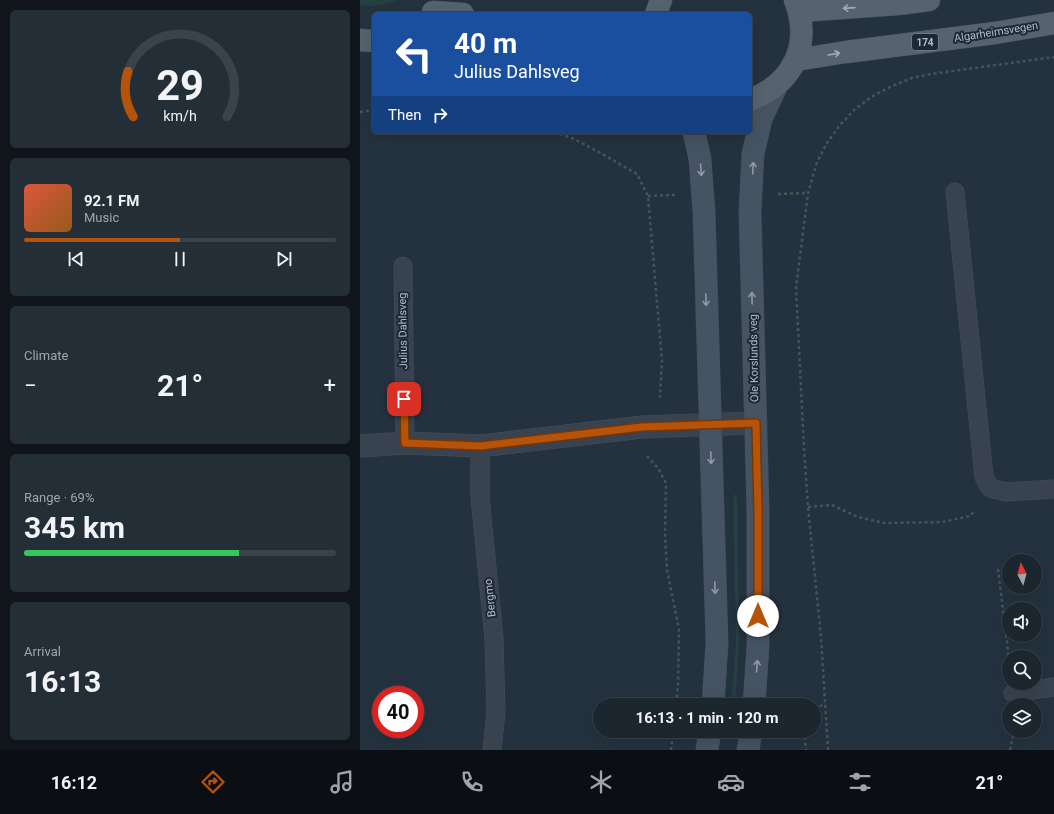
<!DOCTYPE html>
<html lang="en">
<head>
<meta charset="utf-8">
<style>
	:root { --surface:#1b262f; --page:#242e37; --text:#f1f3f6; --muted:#a0a5aa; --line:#39434b; --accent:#b45309 }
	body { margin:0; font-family:Roboto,sans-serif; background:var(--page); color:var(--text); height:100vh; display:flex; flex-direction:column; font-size:15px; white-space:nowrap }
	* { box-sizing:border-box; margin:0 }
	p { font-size:13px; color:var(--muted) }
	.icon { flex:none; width:22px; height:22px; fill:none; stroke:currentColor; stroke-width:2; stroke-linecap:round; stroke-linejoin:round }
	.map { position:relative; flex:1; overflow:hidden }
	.details { display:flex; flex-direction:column; gap:10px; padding:10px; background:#0f151a; width:360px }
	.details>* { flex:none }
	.top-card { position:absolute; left:12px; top:12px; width:380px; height:122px; border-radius:6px; box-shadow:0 4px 16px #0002,0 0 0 1px var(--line); background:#1a4fa0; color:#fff; overflow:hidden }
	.needle { width:26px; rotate:354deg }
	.tools { position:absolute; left:642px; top:554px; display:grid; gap:8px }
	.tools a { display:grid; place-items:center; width:40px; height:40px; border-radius:50%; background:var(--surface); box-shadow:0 4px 16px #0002,0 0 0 1px var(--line); font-size:20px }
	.speed { position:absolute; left:12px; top:686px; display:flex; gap:8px; font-size:20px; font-weight:700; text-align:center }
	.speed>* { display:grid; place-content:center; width:52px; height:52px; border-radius:50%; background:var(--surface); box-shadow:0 4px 16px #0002,0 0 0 1px var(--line); line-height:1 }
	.speed .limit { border:6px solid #d22; background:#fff; color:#111 }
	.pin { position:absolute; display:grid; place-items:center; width:34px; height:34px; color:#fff; margin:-17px; border-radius:8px; box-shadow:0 2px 6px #0006 }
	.me { position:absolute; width:44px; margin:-22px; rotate:0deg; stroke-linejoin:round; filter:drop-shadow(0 0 3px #0008) }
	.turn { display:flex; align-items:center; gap:14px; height:84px; padding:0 16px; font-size:18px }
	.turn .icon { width:52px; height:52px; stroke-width:2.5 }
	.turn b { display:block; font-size:28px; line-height:34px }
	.then { display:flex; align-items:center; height:38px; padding:0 16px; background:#0003; gap:8px; font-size:15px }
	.big { font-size:30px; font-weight:700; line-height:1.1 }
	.details .card { flex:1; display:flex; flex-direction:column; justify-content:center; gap:6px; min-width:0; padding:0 14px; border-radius:6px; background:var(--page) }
	.details .dial { align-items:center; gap:0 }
	.dial svg { height:104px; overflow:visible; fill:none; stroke:var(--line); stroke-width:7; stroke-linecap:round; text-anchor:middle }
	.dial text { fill:var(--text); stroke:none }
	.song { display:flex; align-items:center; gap:12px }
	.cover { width:48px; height:48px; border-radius:6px; background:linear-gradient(135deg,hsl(10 70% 55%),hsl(30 70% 35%)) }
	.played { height:4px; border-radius:2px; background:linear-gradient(90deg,var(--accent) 50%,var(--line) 50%) }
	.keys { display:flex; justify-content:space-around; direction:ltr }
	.heat { display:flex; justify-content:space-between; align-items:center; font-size:22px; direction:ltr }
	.charge { height:6px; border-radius:3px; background:linear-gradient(90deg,#34c759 69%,var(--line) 0) }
	.trip { position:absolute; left:233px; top:698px; width:228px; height:40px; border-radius:20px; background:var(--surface); box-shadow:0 4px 16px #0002,0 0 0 1px var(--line); font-weight:700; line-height:40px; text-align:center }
	.tabs { display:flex; height:64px; justify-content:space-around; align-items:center; background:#0b0f13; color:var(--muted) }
	.tabs .icon { width:28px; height:28px }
	.tabs .active { color:var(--accent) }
	.tabs b { font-size:18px; color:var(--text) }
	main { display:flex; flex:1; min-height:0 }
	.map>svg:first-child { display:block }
</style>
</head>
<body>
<main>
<section class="details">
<div class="card dial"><svg viewBox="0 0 100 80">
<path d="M14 69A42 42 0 1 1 86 69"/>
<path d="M14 69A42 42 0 0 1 10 34" stroke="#b45309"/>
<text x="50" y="56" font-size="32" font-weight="700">29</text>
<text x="50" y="72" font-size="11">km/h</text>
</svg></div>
<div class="card">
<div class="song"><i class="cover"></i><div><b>92.1 FM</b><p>Music</p></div></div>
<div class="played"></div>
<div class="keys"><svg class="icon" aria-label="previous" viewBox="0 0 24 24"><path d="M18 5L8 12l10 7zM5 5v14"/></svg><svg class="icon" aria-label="pause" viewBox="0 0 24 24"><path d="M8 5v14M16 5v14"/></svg><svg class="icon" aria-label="next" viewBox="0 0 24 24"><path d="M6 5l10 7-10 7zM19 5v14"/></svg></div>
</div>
<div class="card"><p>Climate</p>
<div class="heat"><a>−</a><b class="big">21°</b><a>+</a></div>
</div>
<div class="card"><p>Range · 69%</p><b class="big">345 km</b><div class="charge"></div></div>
<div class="card"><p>Arrival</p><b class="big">16:13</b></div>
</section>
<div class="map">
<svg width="694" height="750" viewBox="0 0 694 750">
	<rect width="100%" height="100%" fill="#24323f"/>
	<path fill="#263f40" d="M0 0H37C25 4 12 8 0 5Z
		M376 494 377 496 379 644 375 705H371L376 645 373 497 374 495Z"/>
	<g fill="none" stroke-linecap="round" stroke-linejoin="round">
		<defs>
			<path id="lane" d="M595 192 624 477 630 488 646 492 694 489
				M43 266 45 443
				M120 446V497L134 639 136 712 132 750
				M653 693 694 687"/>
			<path id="street" d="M0 446 45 443 120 446 282 427 396 423"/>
			<path id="secondary" d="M334 132 340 159 344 212 357 643 353 705
				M394 705 398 646V510L390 211 393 154 401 119 416 87
				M347 750 350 731
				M388 750 391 731"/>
			<path id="primary" d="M440 11 538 4 569 0
				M73 12 103 14
				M296 14 301 0
				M0 40 14 41
				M436 60 486 52 635 33 694 23
				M390 100C434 83 452 44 435 0"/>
		</defs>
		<use href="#lane" stroke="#444f5b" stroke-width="19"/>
		<use href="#street" stroke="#444f5b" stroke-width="23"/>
		<use href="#secondary" stroke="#444f5b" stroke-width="23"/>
		<use href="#primary" stroke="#444f5b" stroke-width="23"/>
		<path stroke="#3f5857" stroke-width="2.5" stroke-dasharray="3 3" stroke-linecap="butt" d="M0 112 14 110
			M194 132 212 138 237 151 277 174 288 196 302 361 300 396 299 397
			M418 194 448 193
			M288 196 315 195
			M287 456 298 468 306 483 305 533 307 570 319 629 318 685 316 705
			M448 507 472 505 498 517 524 523 582 522 610 516 615 510
			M638 569 649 659
			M454 708 466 704
			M444 731 446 750
			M311 750 313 731
			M468 750 461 637 448 507 444 448 436 288 448 193 457 162 467 143 480 125 495 109 513 96 532 86 552 78 571 74 694 57
			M650 750 654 731"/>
		<use href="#lane" stroke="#38434f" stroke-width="18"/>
		<use href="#street" stroke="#38434f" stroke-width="22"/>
		<use href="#secondary" stroke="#465362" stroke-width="22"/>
		<use href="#primary" stroke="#56636f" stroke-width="22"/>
	</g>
	<defs><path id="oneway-shaft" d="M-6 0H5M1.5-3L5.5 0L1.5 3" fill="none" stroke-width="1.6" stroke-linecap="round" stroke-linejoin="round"/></defs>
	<g stroke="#a1acb8">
		<use href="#oneway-shaft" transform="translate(489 8) rotate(176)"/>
		<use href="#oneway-shaft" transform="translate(474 54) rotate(-10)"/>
	</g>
	<g stroke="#8e99a6">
		<use href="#oneway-shaft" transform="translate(393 168) rotate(-87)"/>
		<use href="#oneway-shaft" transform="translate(341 170) rotate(86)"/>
		<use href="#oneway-shaft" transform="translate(392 298) rotate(-91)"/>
		<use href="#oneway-shaft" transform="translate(346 300) rotate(88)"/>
		<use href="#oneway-shaft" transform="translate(351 458) rotate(88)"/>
		<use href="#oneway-shaft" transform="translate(355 588) rotate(88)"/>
		<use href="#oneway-shaft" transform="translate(397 666) rotate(-86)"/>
	</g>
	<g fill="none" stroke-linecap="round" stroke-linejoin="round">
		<defs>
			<path id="route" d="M44 399 45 443 120 446 282 427 396 423 398 510V616"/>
		</defs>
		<use href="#route" stroke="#753606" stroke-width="10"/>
		<use href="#route" stroke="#b45309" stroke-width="7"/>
	</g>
	<g text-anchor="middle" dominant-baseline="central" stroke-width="4" stroke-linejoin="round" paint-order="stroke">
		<rect fill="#1d2834" stroke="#87919d" stroke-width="1" x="552" y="34" width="26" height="16" rx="3"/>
		<g font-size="10" font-weight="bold" fill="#b4beca">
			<text x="565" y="42">174</text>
		</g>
		<g font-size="11" fill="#b4beca" stroke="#1d2834">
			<text transform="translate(636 32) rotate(-9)">Algarheimsvegen</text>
			<text transform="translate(43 331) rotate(-91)">Julius Dahlsveg</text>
			<text transform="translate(394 358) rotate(-91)">Ole Korslunds veg</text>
			<text transform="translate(130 598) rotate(-96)">Bergmo</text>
		</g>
	</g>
</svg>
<div class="tools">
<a><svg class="needle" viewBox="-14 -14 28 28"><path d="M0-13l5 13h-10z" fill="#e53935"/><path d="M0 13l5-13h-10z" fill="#a0a5aa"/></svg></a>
<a><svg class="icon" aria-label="sound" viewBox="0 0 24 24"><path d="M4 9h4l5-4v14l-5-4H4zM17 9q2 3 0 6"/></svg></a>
<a><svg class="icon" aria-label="search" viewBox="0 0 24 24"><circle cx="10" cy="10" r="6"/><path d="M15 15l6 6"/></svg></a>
<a><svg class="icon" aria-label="layers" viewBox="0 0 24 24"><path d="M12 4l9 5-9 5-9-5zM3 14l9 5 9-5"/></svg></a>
</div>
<div class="speed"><div class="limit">40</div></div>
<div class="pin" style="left:44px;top:399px;background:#d93025"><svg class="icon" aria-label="arrive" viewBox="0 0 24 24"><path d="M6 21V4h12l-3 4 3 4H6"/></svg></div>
<svg class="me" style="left:398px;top:616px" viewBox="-20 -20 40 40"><circle r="19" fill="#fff"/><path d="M0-13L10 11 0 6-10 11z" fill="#b45309"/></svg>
<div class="trip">16:13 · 1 min · 120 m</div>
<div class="top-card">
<div class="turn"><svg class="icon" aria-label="left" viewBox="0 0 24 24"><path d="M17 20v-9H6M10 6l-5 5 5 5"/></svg><div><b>40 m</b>Julius Dahlsveg</div></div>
<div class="then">Then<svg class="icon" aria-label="right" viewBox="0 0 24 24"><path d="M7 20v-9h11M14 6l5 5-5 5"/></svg></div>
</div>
</div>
</main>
<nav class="tabs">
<b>16:12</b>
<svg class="icon active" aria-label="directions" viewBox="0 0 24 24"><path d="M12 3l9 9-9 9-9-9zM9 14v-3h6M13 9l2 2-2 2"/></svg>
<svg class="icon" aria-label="music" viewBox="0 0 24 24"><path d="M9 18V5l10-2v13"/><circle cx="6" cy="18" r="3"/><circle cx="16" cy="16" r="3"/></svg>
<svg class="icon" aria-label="phone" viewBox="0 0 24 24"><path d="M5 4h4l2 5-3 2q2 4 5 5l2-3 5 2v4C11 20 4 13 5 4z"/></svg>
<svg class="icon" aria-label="climate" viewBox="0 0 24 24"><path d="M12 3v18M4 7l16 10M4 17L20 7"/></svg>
<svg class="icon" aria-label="car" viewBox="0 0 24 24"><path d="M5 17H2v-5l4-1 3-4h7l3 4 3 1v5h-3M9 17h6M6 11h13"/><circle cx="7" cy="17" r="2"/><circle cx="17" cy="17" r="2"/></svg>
<svg class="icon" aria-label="filters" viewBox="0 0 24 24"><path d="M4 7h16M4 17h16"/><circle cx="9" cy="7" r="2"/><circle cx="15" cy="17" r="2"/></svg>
<b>21°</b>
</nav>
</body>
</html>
